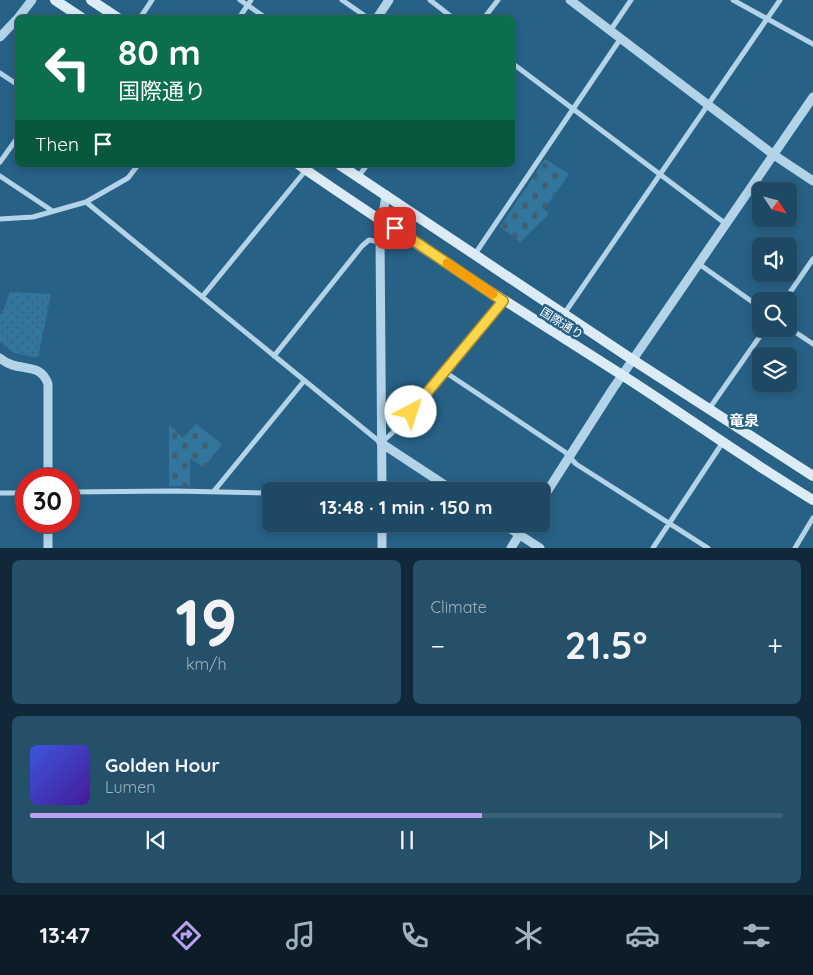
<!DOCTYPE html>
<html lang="en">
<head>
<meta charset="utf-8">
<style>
	:root { --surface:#1d4964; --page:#25506a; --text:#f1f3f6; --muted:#a0b2bf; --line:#3b6178; --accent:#bca0f2 }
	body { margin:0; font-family:Quicksand,"Noto Sans JP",sans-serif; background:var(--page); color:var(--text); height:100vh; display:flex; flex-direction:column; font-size:19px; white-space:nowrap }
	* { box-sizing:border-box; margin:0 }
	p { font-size:16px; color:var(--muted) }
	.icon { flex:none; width:28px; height:28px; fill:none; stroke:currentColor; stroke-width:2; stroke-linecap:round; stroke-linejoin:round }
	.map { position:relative; height:548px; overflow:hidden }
	.panel { display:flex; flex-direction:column; gap:12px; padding:12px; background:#102837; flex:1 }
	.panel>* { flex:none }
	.banner { position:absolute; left:15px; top:15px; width:500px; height:152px; border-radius:8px; box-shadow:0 2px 8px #0003,0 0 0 1px var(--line); background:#0b6e4f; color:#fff; overflow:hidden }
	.needle { width:32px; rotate:126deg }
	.controls { position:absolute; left:752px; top:182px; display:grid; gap:10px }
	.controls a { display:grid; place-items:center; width:45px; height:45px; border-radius:8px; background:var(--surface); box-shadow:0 2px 8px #0003,0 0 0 1px var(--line); font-size:25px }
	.speed { position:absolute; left:15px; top:468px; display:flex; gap:10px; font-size:25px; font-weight:700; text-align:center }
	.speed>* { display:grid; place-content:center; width:65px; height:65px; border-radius:50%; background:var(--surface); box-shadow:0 2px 8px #0003,0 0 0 1px var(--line); line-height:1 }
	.speed .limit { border:8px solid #d22; background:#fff; color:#111 }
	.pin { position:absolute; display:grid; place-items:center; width:42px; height:42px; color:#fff; margin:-21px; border-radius:10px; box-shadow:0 2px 8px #0006 }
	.me { position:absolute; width:55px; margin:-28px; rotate:40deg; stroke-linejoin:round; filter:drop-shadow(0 0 4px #0008) }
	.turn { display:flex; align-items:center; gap:18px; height:105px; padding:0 20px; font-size:22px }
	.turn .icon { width:65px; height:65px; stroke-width:2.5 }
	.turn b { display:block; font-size:35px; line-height:42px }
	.then { display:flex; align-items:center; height:48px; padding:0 20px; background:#0003; gap:10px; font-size:19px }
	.big { font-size:38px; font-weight:700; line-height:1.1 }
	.panel .tile { flex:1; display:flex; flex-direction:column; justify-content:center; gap:8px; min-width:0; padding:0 18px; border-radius:8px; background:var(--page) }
	.panel .dial { align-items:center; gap:0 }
	.dial b { font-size:65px; line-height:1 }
	.song { display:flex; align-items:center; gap:15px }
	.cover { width:60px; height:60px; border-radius:8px; background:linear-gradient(135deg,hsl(230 70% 55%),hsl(260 70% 35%)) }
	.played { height:5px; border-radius:2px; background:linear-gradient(90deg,var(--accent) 60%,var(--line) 60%) }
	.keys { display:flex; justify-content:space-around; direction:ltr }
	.heat { display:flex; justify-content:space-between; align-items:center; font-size:28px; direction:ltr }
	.panel .tiles { flex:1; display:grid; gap:12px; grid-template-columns:1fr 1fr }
	.tile:last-child { grid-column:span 2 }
	.trip { position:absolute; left:262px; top:482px; width:288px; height:50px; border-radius:8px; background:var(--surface); box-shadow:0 2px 8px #0003,0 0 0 1px var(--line); font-weight:700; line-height:50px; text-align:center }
	.tabs { display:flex; height:80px; justify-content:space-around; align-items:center; background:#0c1d28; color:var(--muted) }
	.tabs .icon { width:35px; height:35px }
	.tabs .on { color:var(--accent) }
	.tabs b { font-size:22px; color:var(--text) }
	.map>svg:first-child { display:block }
</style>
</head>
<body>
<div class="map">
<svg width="813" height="548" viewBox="0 0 813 548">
	<defs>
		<pattern id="cemetery-stones" width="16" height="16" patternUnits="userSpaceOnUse" patternTransform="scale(1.25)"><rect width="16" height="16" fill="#32759d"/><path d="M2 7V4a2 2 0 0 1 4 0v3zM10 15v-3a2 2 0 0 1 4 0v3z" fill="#405e70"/></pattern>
		<pattern id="park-dots" width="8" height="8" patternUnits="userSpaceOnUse" patternTransform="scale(1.25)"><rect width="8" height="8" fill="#32759d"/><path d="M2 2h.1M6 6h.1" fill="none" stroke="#405e70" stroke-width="1.8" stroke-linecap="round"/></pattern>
	</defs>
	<rect width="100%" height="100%" fill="#276186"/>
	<path fill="url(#cemetery-stones)" d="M545 159 569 174 544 209 549 214 520 242 500 227Z
		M196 424 222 444 204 468 190 458V486H169V425L183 438Z"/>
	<path fill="url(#park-dots)" d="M10 292 51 294 38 358 14 353 0 342V315C6 309 6 299 10 292Z"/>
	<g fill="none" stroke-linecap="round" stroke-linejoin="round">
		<path stroke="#b3d4e8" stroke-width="5" d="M240 0 266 18
			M342 0 368 18
			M430 0 453 18
			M733 0 813 44
			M140 18 152 0
			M239 18 251 0
			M484 18 498 0
			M610 31 631 0
			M512 63 726 224
			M0 73 18 85
			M0 162 18 137
			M0 176 51 210
			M358 177 367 165
			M86 202 381 443 400 426 503 301
			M0 219 33 217 86 202 128 178 138 165
			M475 254 621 38
			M699 264 761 308
			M202 297 306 170
			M784 301 813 259
			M564 314 780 0
			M789 328 813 344
			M274 356 362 246 369 240 380 242
			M445 372 565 452 576 464 708 548
			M709 409 765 329
			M214 491 304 381
			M69 492 175 491 271 493
			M0 493H26
			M653 548 723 442
			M795 548 813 518"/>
		<path stroke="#b3d4e8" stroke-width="9" d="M570 0 774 155 813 181
			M18 18 32 0
			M377 18 389 0
			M0 37 18 18
			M0 358C18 374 40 360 48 384V479
			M381 443 454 491
			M382 491 380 235 386 195
			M541 501 612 390 813 97
			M503 524 540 548
			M48 548V521
			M382 548V524
			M511 548 526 524"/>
		<path stroke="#dcecf7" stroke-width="10" d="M55 0 82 18
			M91 0 118 18
			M299 165C410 242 525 313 639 386 697 424 753 464 813 500
			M340 165 633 360 813 476"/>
	</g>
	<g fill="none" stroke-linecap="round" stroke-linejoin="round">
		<defs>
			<path id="route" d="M395 228 503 301 411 412"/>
		</defs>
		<use href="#route" stroke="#a68a30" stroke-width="12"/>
		<use href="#route" stroke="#ffd54a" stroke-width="9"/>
		<path stroke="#f59e0b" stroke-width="9" d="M447 263 493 294"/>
	</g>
	<g text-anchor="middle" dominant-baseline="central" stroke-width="5" stroke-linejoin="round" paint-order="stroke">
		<g font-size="12" fill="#fff" stroke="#276186">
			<text transform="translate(562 323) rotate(32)">国際通り</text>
		</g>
		<g font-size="15" font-weight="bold" fill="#fff" stroke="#276186">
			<text x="744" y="420">竜泉</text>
		</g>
	</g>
</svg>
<div class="controls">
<a><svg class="needle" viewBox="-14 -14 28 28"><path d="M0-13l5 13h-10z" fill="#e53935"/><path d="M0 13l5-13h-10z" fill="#a0b2bf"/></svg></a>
<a><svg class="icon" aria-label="sound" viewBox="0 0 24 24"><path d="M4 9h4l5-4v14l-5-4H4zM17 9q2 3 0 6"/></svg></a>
<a><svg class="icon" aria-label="search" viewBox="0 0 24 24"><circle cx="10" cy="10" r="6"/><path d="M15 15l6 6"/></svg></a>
<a><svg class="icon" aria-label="layers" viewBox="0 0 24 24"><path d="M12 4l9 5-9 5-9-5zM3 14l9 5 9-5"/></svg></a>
</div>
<div class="speed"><div class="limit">30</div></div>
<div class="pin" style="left:395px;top:228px;background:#d93025"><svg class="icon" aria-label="arrive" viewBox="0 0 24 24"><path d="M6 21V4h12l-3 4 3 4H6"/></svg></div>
<svg class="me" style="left:411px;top:412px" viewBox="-20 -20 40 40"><circle r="19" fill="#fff"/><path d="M0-13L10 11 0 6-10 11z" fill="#ffd54a"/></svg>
<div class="trip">13:48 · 1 min · 150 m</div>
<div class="banner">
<div class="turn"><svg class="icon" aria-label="left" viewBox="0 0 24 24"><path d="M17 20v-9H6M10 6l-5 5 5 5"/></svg><div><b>80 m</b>国際通り</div></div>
<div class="then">Then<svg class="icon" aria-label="arrive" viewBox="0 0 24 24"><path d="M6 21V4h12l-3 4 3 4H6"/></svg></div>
</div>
</div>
<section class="panel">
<div class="tiles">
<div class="tile dial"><b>19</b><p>km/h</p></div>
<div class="tile"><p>Climate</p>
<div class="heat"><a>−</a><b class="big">21.5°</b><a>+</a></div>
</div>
<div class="tile">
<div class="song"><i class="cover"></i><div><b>Golden Hour</b><p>Lumen</p></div></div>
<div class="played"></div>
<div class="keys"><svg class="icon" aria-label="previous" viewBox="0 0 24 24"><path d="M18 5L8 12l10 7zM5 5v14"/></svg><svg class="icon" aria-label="pause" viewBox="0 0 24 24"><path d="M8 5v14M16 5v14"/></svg><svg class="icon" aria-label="next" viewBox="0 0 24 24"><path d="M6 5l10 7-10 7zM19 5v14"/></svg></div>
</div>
</div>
</section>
<nav class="tabs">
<b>13:47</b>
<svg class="icon on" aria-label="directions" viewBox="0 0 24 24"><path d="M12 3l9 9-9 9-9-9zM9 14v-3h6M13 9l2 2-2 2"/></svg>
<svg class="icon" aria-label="music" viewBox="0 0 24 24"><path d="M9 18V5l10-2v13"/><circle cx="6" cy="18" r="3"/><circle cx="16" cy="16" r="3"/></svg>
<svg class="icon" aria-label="phone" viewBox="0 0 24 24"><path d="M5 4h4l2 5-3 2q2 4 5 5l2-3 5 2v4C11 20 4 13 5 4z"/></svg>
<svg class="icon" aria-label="climate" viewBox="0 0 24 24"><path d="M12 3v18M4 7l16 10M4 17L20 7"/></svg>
<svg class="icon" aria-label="car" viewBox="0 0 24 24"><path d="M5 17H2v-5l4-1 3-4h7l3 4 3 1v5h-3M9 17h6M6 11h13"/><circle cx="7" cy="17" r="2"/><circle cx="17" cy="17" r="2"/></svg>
<svg class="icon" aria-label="filters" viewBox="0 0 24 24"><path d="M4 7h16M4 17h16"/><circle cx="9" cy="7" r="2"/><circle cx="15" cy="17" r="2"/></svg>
</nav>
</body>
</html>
